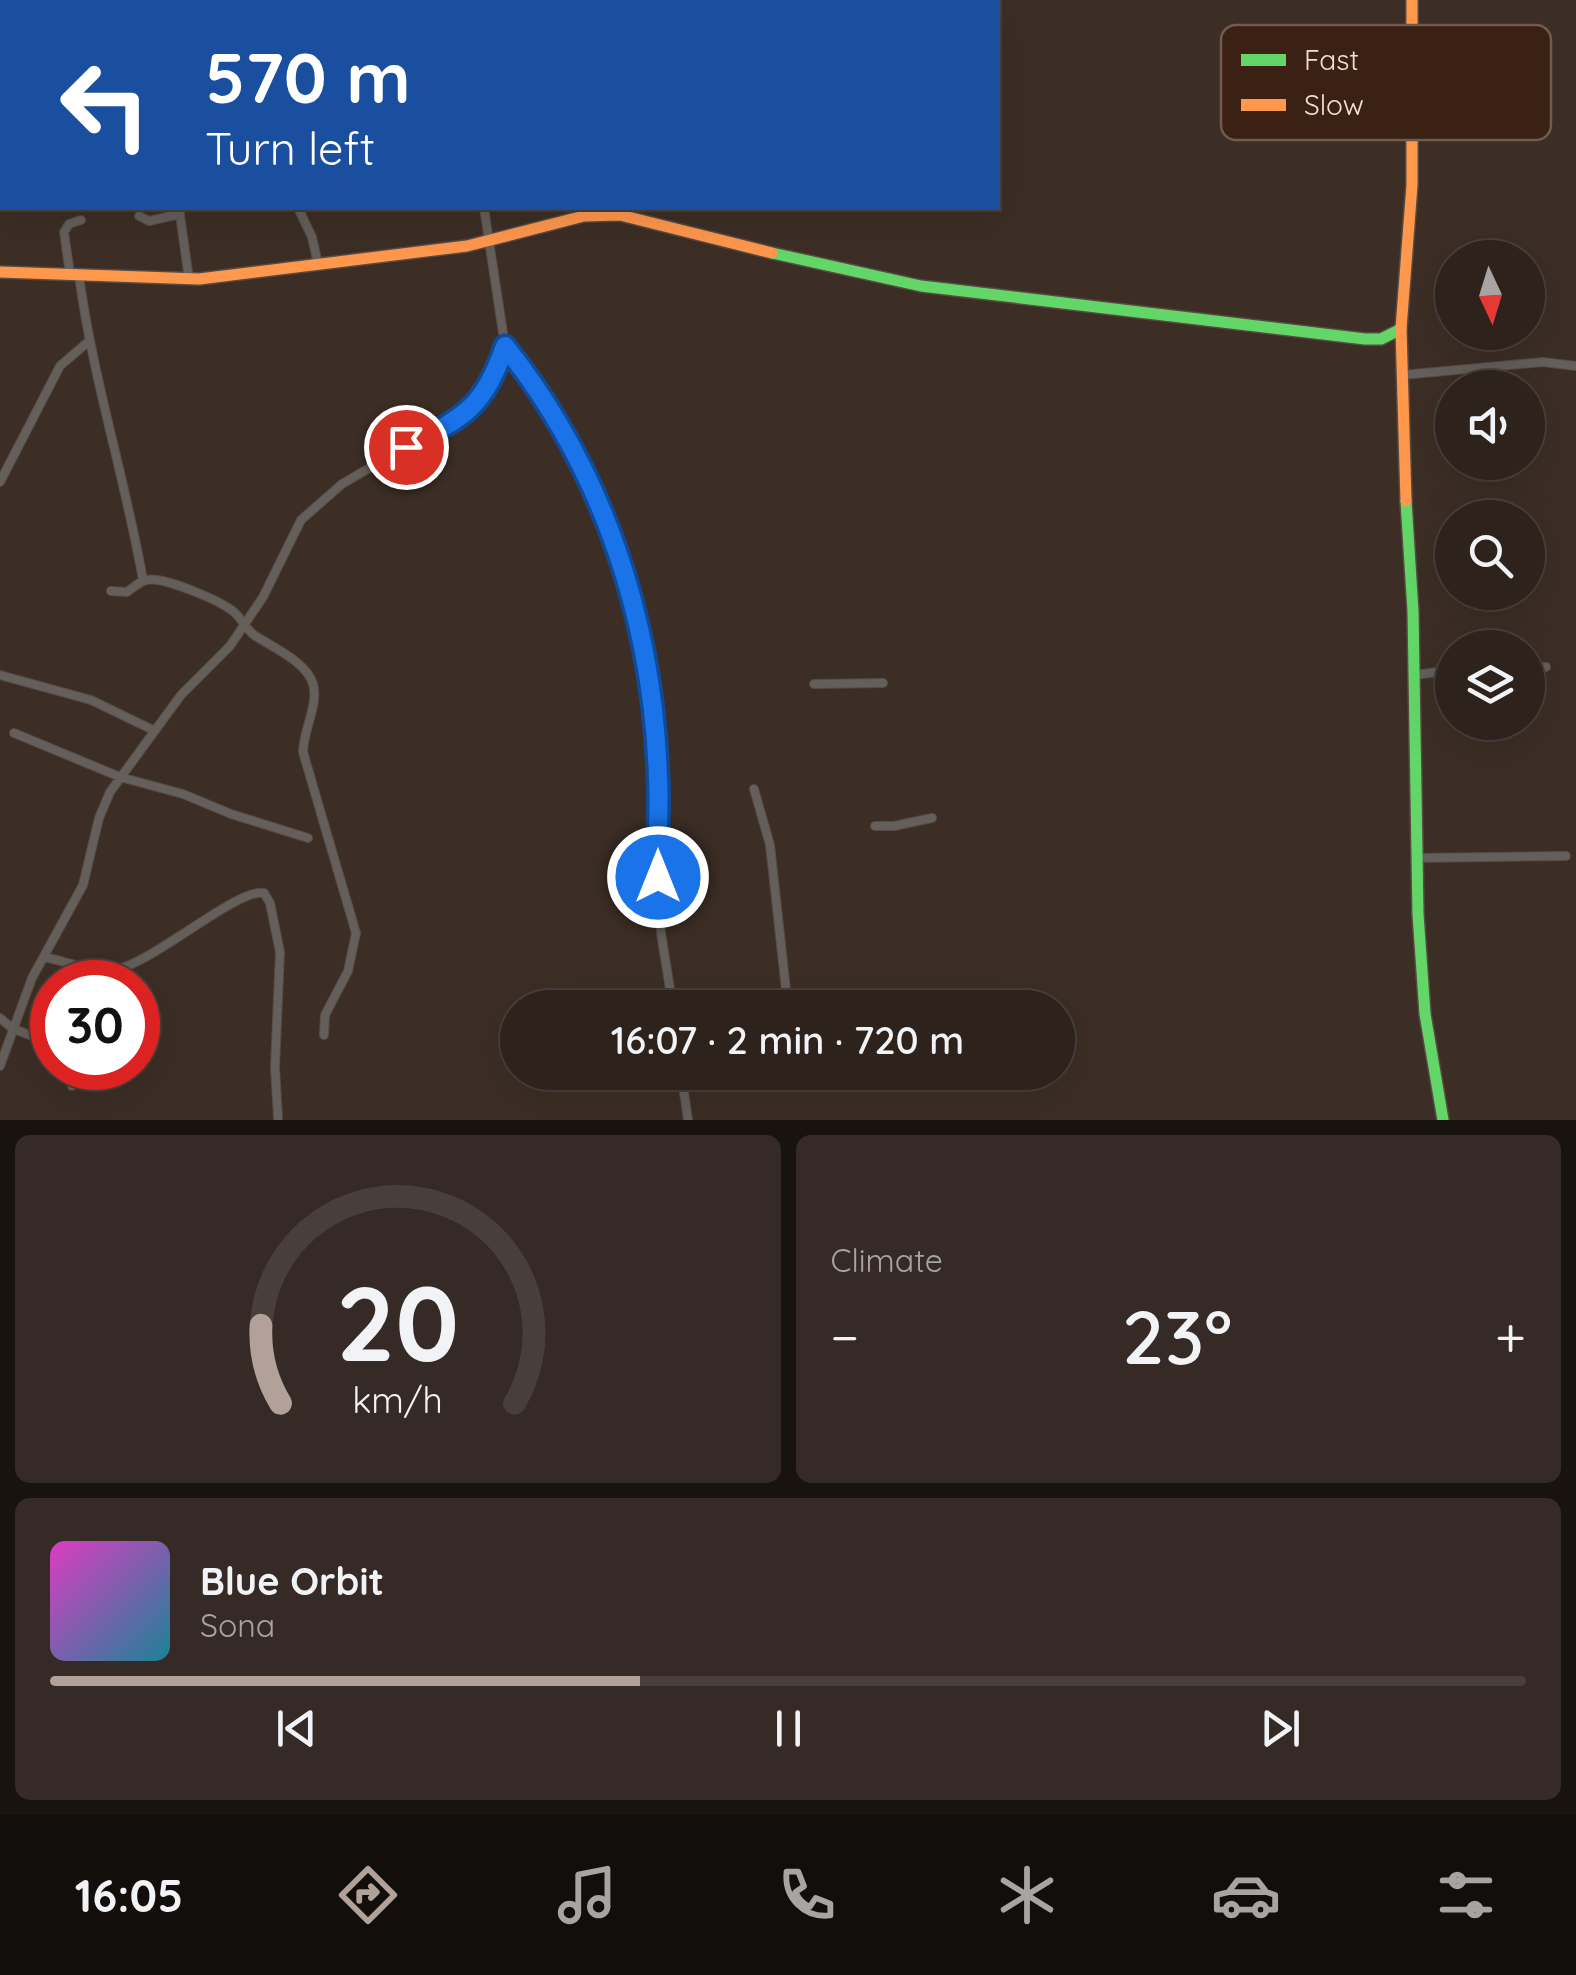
<!DOCTYPE html>
<html lang="en">
<head>
<meta charset="utf-8">
<style>
	:root { --surface:#2d221c; --page:#352a25; --text:#f1f3f6; --muted:#a7a4a3; --line:#483f3b; --accent:#b2a198 }
	body { margin:0; font-family:Quicksand,sans-serif; background:var(--page); color:var(--text); height:100vh; display:flex; flex-direction:column; font-size:38px; white-space:nowrap }
	* { box-sizing:border-box; margin:0 }
	p { font-size:32px; color:var(--muted) }
	.icon { flex:none; width:55px; height:55px; fill:none; stroke:currentColor; stroke-width:2; stroke-linecap:round; stroke-linejoin:round }
	.map { position:relative; height:1120px; overflow:hidden }
	.sheet { display:flex; flex-direction:column; gap:15px; padding:15px; background:#19130f; flex:1 }
	.sheet>* { flex:none }
	.guide { position:absolute; left:0px; top:0px; width:1000px; height:210px; box-shadow:0 10px 40px #0002,0 0 0 2px var(--line); background:#1a4fa0; color:#fff; overflow:hidden }
	.needle { width:65px; rotate:176deg }
	.controls { position:absolute; left:1435px; top:240px; display:grid; gap:20px }
	.controls a { display:grid; place-items:center; width:110px; height:110px; border-radius:50%; background:var(--surface); box-shadow:0 10px 40px #0002,0 0 0 2px var(--line); font-size:50px }
	.speed { position:absolute; left:30px; top:960px; display:flex; gap:20px; font-size:50px; font-weight:700; text-align:center }
	.speed>* { display:grid; place-content:center; width:130px; height:130px; border-radius:50%; background:var(--surface); box-shadow:0 10px 40px #0002,0 0 0 2px var(--line); line-height:1 }
	.speed .limit { border:15px solid #d22; background:#fff; color:#111 }
	.pin { position:absolute; display:grid; place-items:center; width:85px; height:85px; color:#fff; margin:-42px; border:5px solid #fff; border-radius:50%; box-shadow:0 2px 10px #0007 }
	.me { position:absolute; width:110px; margin:-55px; rotate:0deg; stroke-linejoin:round; filter:drop-shadow(0 0 8px #0008) }
	.turn { display:flex; align-items:center; gap:35px; height:210px; padding:0 40px; font-size:45px }
	.turn .icon { width:130px; height:130px; stroke-width:2.5 }
	.turn b { display:block; font-size:70px; line-height:85px }
	.big { font-size:75px; font-weight:600; line-height:1.1 }
	.sheet .widget { flex:1; display:flex; flex-direction:column; justify-content:center; gap:15px; min-width:0; padding:0 35px; border-radius:15px; background:var(--page) }
	.sheet .dial { align-items:center; gap:0 }
	.dial svg { height:260px; overflow:visible; fill:none; stroke:var(--line); stroke-width:7; stroke-linecap:round; text-anchor:middle }
	.dial text { fill:var(--text); stroke:none }
	.song { display:flex; align-items:center; gap:30px }
	.cover { width:120px; height:120px; border-radius:15px; background:linear-gradient(135deg,hsl(310 70% 55%),hsl(190 70% 35%)) }
	.played { height:10px; border-radius:5px; background:linear-gradient(90deg,var(--accent) 40%,var(--line) 40%) }
	.keys { display:flex; justify-content:space-around; direction:ltr }
	.heat { display:flex; justify-content:space-between; align-items:center; font-size:55px; direction:ltr }
	.sheet .tiles { flex:1; display:grid; gap:15px; grid-template-columns:1fr 1fr }
	.widget:last-child { grid-column:span 2 }
	.trip { position:absolute; left:500px; top:990px; width:575px; height:100px; border-radius:50px; background:var(--surface); box-shadow:0 10px 40px #0002,0 0 0 2px var(--line); font-weight:600; line-height:100px; text-align:center }
	.tab-bar { display:flex; height:160px; justify-content:space-around; align-items:center; background:#120e0b; color:var(--muted) }
	.tab-bar .icon { width:70px; height:70px }
	.tab-bar .on { color:var(--accent) }
	.tab-bar b { font-size:45px; color:var(--text) }
	.map>svg:first-child { display:block }
</style>
</head>
<body>
<div class="map">
<svg width="1576" height="1120" viewBox="0 0 1576 1120">
	<rect width="100%" height="100%" fill="#3c2e25"/>
	<g fill="none" stroke-linecap="round" stroke-linejoin="round">
		<defs>
			<path id="street" d="M325 0 329 2
				M29 2 32 0
				M409 2V0
				M575 2 576 0
				M0 23 2 21
				M179 208 189 279
				M298 208 312 237 318 264
				M484 208 505 346 559 430 607 519 630 585 644 642 659 777 656 849 661 933 673 1008
				M139 216 149 221 180 214
				M70 274 64 232 69 224 81 220
				M79 276C93 379 125 478 143 580
				M1402 375 1543 362 1576 366
				M0 482 60 366 89 341
				M111 591 127 592C134 587 140 581 147 580 163 576 221 601 234 612 242 619 245 628 254 635 272 647 307 662 313 684 319 704 303 731 303 752L356 933 348 971 325 1015 324 1035
				M1528 667H1546
				M0 675 91 700 153 730
				M1415 675 1452 670
				M814 684 883 683
				M14 733 120 777 183 794 231 814 308 838
				M754 789 770 845 788 1008
				M875 826H894L932 818
				M1417 858 1566 856
				M44 957C64 961 93 972 113 970 148 967 238 887 264 893L270 903 280 952 275 1067 278 1118
				M671 995 786 999
				M0 1018 12 1028 52 1044
				M0 1066 32 978 83 885 99 818 110 792 181 695 230 646 263 597 301 520 342 484 477 405 489 387 505 346
				M70 1068 72 1086
				M133 1068 137 1069
				M681 1072 688 1120"/>
			<path id="fast" d="M772 253 921 286 1365 339H1381L1401 329
				M1406 501 1413 611 1418 914 1425 1014 1443 1120"/>
			<path id="slow" d="M0 272 199 279 467 246 584 216 620 215 772 253
				M1406 501 1401 329 1412 185V0"/>
		</defs>
		<use href="#street" stroke="#574b43" stroke-width="10"/>
		<use href="#fast" stroke="#574b43" stroke-width="14"/>
		<use href="#slow" stroke="#574b43" stroke-width="14"/>
		<use href="#street" stroke="#645f5b" stroke-width="8"/>
		<use href="#fast" stroke="#63d668" stroke-width="11"/>
		<use href="#slow" stroke="#ff974d" stroke-width="11"/>
	</g>
	<g fill="none" stroke-linecap="round" stroke-linejoin="round">
		<defs>
			<path id="route" d="M406 447C464 417 483 409 505 346 603 469 653 621 658 778 660 811 656 844 658 877"/>
		</defs>
		<use href="#route" stroke="#114b97" stroke-width="25"/>
		<use href="#route" stroke="#1a73e8" stroke-width="18"/>
	</g>
	<rect x="1221" y="25" width="330" height="115" rx="15" fill="#3a2113" stroke="#715a4e" stroke-width="2.5"/>
	<rect x="1241" y="54" width="45" height="12" fill="#63d668"/>
	<rect x="1241" y="99" width="45" height="12" fill="#ff974d"/>
	<g font-size="28" fill="#f1dfd6">
		<text x="1304" y="70">Fast</text>
		<text x="1304" y="115">Slow</text>
	</g>
</svg>
<div class="controls">
<a><svg class="needle" viewBox="-14 -14 28 28"><path d="M0-13l5 13h-10z" fill="#e53935"/><path d="M0 13l5-13h-10z" fill="#a7a4a3"/></svg></a>
<a><svg class="icon" aria-label="sound" viewBox="0 0 24 24"><path d="M4 9h4l5-4v14l-5-4H4zM17 9q2 3 0 6"/></svg></a>
<a><svg class="icon" aria-label="search" viewBox="0 0 24 24"><circle cx="10" cy="10" r="6"/><path d="M15 15l6 6"/></svg></a>
<a><svg class="icon" aria-label="layers" viewBox="0 0 24 24"><path d="M12 4l9 5-9 5-9-5zM3 14l9 5 9-5"/></svg></a>
</div>
<div class="speed"><div class="limit">30</div></div>
<div class="pin" style="left:406px;top:447px;background:#d93025"><svg class="icon" aria-label="arrive" viewBox="0 0 24 24"><path d="M6 21V4h12l-3 4 3 4H6"/></svg></div>
<svg class="me" style="left:658px;top:877px" viewBox="-20 -20 40 40"><circle r="17" fill="#1a73e8" stroke="#fff" stroke-width="3"/><path d="M0-11L8 9 0 5-8 9z" fill="#fff"/></svg>
<div class="trip">16:07 · 2 min · 720 m</div>
<div class="guide">
<div class="turn"><svg class="icon" aria-label="left" viewBox="0 0 24 24"><path d="M17 20v-9H6M10 6l-5 5 5 5"/></svg><div><b>570 m</b>Turn left</div></div>
</div>
</div>
<section class="sheet">
<div class="tiles">
<div class="widget dial"><svg viewBox="0 0 100 80">
<path d="M14 69A42 42 0 1 1 86 69"/>
<path d="M14 69A42 42 0 0 1 8 45" stroke="#b2a198"/>
<text x="50" y="56" font-size="32" font-weight="700">20</text>
<text x="50" y="72" font-size="11">km/h</text>
</svg></div>
<div class="widget"><p>Climate</p>
<div class="heat"><a>−</a><b class="big">23°</b><a>+</a></div>
</div>
<div class="widget">
<div class="song"><i class="cover"></i><div><b>Blue Orbit</b><p>Sona</p></div></div>
<div class="played"></div>
<div class="keys"><svg class="icon" aria-label="previous" viewBox="0 0 24 24"><path d="M18 5L8 12l10 7zM5 5v14"/></svg><svg class="icon" aria-label="pause" viewBox="0 0 24 24"><path d="M8 5v14M16 5v14"/></svg><svg class="icon" aria-label="next" viewBox="0 0 24 24"><path d="M6 5l10 7-10 7zM19 5v14"/></svg></div>
</div>
</div>
</section>
<nav class="tab-bar">
<b>16:05</b>
<svg class="icon on" aria-label="directions" viewBox="0 0 24 24"><path d="M12 3l9 9-9 9-9-9zM9 14v-3h6M13 9l2 2-2 2"/></svg>
<svg class="icon" aria-label="music" viewBox="0 0 24 24"><path d="M9 18V5l10-2v13"/><circle cx="6" cy="18" r="3"/><circle cx="16" cy="16" r="3"/></svg>
<svg class="icon" aria-label="phone" viewBox="0 0 24 24"><path d="M5 4h4l2 5-3 2q2 4 5 5l2-3 5 2v4C11 20 4 13 5 4z"/></svg>
<svg class="icon" aria-label="climate" viewBox="0 0 24 24"><path d="M12 3v18M4 7l16 10M4 17L20 7"/></svg>
<svg class="icon" aria-label="car" viewBox="0 0 24 24"><path d="M5 17H2v-5l4-1 3-4h7l3 4 3 1v5h-3M9 17h6M6 11h13"/><circle cx="7" cy="17" r="2"/><circle cx="17" cy="17" r="2"/></svg>
<svg class="icon" aria-label="filters" viewBox="0 0 24 24"><path d="M4 7h16M4 17h16"/><circle cx="9" cy="7" r="2"/><circle cx="15" cy="17" r="2"/></svg>
</nav>
</body>
</html>
